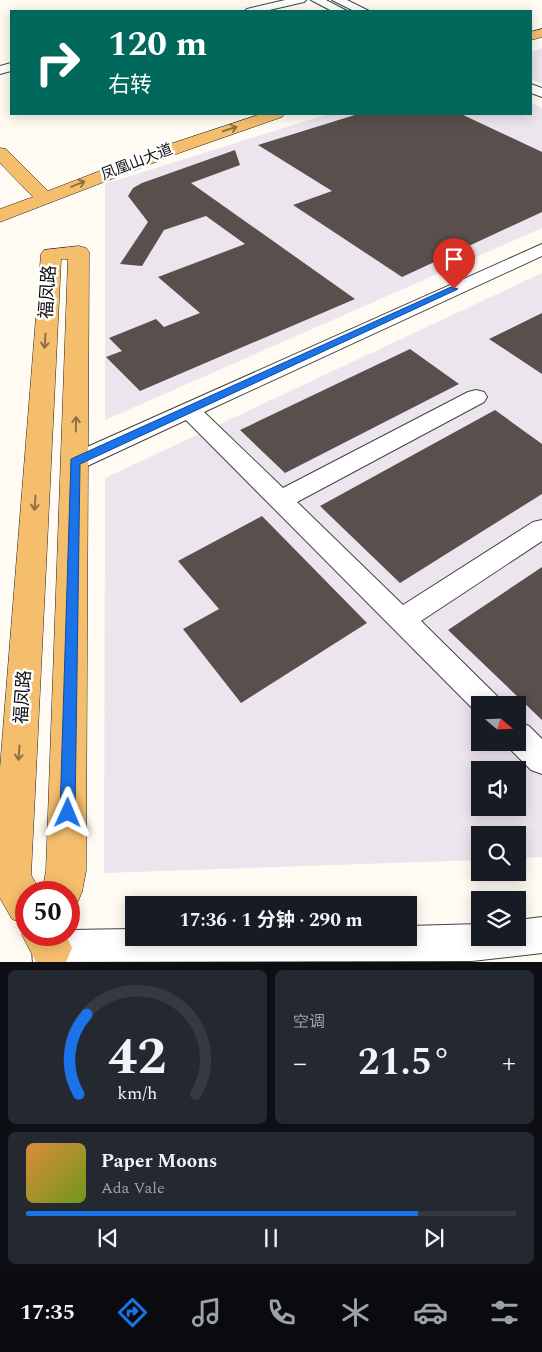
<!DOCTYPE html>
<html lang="zh">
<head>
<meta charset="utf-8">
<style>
	:root { --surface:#171b24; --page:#242831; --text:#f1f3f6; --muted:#9ea1a6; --line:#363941; --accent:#1a73e8 }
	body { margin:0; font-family:Spectral,"Noto Sans SC",serif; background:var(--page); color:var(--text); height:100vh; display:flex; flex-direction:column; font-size:19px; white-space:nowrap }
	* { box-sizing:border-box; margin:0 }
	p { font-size:16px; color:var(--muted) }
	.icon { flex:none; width:28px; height:28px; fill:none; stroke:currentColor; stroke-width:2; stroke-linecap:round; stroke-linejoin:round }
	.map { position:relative; height:962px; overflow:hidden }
	.panel { display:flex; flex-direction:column; gap:8px; padding:8px; background:#0d0f14; flex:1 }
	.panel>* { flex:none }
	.hud { position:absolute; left:10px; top:10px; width:522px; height:105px; border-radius:0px; box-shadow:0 2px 12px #0003; background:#00695c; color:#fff; overflow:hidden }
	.needle { width:32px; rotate:109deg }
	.tools { position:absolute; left:471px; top:696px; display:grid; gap:10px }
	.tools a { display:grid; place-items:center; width:55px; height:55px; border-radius:0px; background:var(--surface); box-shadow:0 2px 12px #0003; font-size:25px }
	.speed { position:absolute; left:15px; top:881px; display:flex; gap:10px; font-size:25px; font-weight:700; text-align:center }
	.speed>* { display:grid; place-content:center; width:65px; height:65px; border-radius:50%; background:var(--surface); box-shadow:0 2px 12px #0003; line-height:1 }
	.speed .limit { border:8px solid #d22; background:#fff; color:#111 }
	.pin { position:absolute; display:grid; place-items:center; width:42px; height:42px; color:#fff; margin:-51px -21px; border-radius:50% 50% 50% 0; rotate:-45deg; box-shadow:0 0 5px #0007 }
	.pin .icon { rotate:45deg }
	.me { position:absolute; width:55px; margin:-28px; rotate:1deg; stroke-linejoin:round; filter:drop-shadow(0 0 4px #0008) }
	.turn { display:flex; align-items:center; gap:18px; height:105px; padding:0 15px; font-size:22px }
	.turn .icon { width:65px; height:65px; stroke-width:2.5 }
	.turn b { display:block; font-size:35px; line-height:42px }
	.big { font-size:38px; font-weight:700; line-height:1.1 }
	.panel .card { flex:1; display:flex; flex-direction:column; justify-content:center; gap:8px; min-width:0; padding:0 18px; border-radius:8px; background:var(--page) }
	.panel .dial { align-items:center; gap:0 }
	.dial svg { height:130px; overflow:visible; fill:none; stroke:var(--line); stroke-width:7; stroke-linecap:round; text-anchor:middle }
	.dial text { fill:var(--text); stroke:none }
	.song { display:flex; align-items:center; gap:15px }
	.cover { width:60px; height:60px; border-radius:8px; background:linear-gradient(135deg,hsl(30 70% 55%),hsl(80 70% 35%)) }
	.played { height:5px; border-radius:2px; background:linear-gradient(90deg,var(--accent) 80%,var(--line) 80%) }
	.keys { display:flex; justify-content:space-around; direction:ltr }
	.heat { display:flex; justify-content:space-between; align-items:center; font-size:28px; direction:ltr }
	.panel .tiles { flex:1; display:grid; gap:8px; grid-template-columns:1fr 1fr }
	.card:last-child { grid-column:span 2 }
	.trip { position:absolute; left:125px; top:896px; width:292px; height:50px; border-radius:0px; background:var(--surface); box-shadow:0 2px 12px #0003; font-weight:700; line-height:50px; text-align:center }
	.dock { display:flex; height:80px; justify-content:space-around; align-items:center; background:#090b0e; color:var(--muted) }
	.dock .icon { width:35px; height:35px }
	.dock .on { color:var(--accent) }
	.dock b { font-size:22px; color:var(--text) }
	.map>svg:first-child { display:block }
</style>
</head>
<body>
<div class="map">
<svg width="542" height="962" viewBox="0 0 542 962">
	<rect width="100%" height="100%" fill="#fffbf3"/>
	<path fill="#ece5ee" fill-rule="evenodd" d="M542 48V84L531 79V52Z
		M531 103 542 108V228L105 420V184L328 114H531Z
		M542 273V857L518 858V835H480V860L104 873 105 478ZM480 705H518V742H480ZM480 770H518V808H480Z"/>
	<path fill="#594f4c" d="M358 114H461L542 152V212L402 277 293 205 332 191 258 145Z
		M235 150 240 165 191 183 355 299 140 391 106 357 122 351 109 338 156 319 164 327 200 313 158 277 245 244 206 216 164 230 142 266 120 264 148 222 128 196 133 188 142 183Z
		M542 313V374L489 339Z
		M410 349 459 384 285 473 240 430Z
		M495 410 542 444V494L400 583 320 506Z
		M262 516 367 623 241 703 183 629 219 609 178 561Z
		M542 567V720L448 630Z"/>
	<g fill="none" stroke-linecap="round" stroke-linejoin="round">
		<defs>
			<path id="minor" d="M285 0H306L304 2 265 11H245L247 9Z
				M311 0H326L347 11H332Z
				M332 0H347L369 11H354Z
				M11 63V71L0 74V66Z
				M531 84 542 88V97L531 93Z
				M542 244V256L204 412 283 488 468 392 476 390 484 392 487 397 484 402 297 502 403 605 533 522 542 520V541L421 621 497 696 502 705H480V716L186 420 83 468 75 470 67 468 63 462 67 456Z
				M518 722 529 726 542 739V774L531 770 507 746 506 742H518Z
				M542 917V953L472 961 33 962C31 952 35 944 38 935H69V930L134 929V938H409V926L480 924V938H518V920Z"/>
			<path id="major" d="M542 29V37L531 40V32Z
				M261 114H284L282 117 179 153 0 222V209L33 197 0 163V148L6 149 48 191 167 145Z
				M79 246 86 248 89 252 86 871 82 892 76 906 69 909V892H42L46 871 68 259H61L31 875 41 892H26V925L12 919 0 898V768L41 254 44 250Z
				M26 926V935H66L72 948 66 962H36L22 935Z"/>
		</defs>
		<use href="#minor" stroke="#434343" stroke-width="2"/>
		<use href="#major" stroke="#212121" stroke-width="1"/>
		<use href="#minor" fill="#fff" fill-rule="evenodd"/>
		<use href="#major" fill="#f5be6d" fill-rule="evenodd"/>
	</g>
	<defs><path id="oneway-shaft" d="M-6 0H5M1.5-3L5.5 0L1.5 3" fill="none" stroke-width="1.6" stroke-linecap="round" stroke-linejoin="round" transform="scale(1.25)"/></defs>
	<g stroke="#8e7043">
		<use href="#oneway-shaft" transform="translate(230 129) rotate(-18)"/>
		<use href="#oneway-shaft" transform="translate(78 184) rotate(-22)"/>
		<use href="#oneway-shaft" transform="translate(45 341) rotate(94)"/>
		<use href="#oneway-shaft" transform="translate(76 424) rotate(-89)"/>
		<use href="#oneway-shaft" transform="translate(35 503) rotate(94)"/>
		<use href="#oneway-shaft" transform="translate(19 753) rotate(94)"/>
	</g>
	<path fill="#1a73e8" stroke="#114b97" d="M451 287 458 289 80 464 75 813 73 818 68 821 62 818 60 813 71 459Z"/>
	<g text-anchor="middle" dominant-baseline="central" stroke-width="5" stroke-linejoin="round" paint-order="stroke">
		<g font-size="15" fill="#101010" stroke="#fff">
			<text transform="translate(137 162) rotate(-21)">凤凰山大道</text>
		</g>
		<g font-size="18" fill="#101010" stroke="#fff">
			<text transform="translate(48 292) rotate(-86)">福凤路</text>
			<text transform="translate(23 697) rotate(-86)">福凤路</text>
		</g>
	</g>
</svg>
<div class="tools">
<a><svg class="needle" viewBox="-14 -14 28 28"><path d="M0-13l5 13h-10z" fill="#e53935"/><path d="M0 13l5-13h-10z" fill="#9ea1a6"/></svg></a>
<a><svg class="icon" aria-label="sound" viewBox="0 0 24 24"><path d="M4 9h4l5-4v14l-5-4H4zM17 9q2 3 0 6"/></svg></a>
<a><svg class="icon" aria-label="search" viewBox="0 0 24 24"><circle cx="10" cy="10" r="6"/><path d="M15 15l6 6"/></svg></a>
<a><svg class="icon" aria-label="layers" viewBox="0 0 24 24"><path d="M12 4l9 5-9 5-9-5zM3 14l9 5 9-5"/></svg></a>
</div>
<div class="speed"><div class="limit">50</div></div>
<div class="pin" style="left:454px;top:289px;background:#d93025"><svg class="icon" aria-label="arrive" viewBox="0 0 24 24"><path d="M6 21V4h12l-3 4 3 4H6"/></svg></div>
<svg class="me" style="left:68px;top:813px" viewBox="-20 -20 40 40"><path d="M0-17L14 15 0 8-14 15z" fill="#1a73e8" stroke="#fff" stroke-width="4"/></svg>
<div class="trip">17:36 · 1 分钟 · 290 m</div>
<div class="hud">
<div class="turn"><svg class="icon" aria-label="right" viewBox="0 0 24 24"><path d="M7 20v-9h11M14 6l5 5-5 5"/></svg><div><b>120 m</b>右转</div></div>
</div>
</div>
<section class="panel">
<div class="tiles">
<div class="card dial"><svg viewBox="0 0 100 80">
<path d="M14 69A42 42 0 1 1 86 69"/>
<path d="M14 69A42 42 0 0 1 19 20" stroke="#1a73e8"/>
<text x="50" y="56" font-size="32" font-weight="700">42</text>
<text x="50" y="72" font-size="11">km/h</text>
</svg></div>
<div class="card"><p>空调</p>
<div class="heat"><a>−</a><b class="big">21.5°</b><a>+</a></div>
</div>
<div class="card">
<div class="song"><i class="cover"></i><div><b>Paper Moons</b><p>Ada Vale</p></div></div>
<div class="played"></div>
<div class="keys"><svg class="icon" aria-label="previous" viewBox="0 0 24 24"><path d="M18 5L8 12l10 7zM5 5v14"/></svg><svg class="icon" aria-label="pause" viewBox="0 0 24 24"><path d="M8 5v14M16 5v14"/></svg><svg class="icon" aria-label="next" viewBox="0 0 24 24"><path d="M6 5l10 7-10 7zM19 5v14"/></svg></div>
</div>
</div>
</section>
<nav class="dock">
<b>17:35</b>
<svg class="icon on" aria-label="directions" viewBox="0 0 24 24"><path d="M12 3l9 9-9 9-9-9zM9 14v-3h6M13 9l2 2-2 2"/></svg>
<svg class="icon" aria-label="music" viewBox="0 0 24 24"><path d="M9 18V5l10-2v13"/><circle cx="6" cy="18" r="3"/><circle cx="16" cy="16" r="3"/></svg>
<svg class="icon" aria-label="phone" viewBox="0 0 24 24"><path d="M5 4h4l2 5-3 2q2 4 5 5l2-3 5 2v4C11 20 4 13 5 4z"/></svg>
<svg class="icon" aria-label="climate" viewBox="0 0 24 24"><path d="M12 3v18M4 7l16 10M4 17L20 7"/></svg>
<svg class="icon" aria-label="car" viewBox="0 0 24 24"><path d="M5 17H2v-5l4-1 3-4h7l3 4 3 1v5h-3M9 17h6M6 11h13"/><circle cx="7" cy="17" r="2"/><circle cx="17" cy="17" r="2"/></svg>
<svg class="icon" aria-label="filters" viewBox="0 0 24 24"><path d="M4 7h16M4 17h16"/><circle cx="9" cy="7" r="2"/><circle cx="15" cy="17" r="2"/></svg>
</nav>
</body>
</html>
